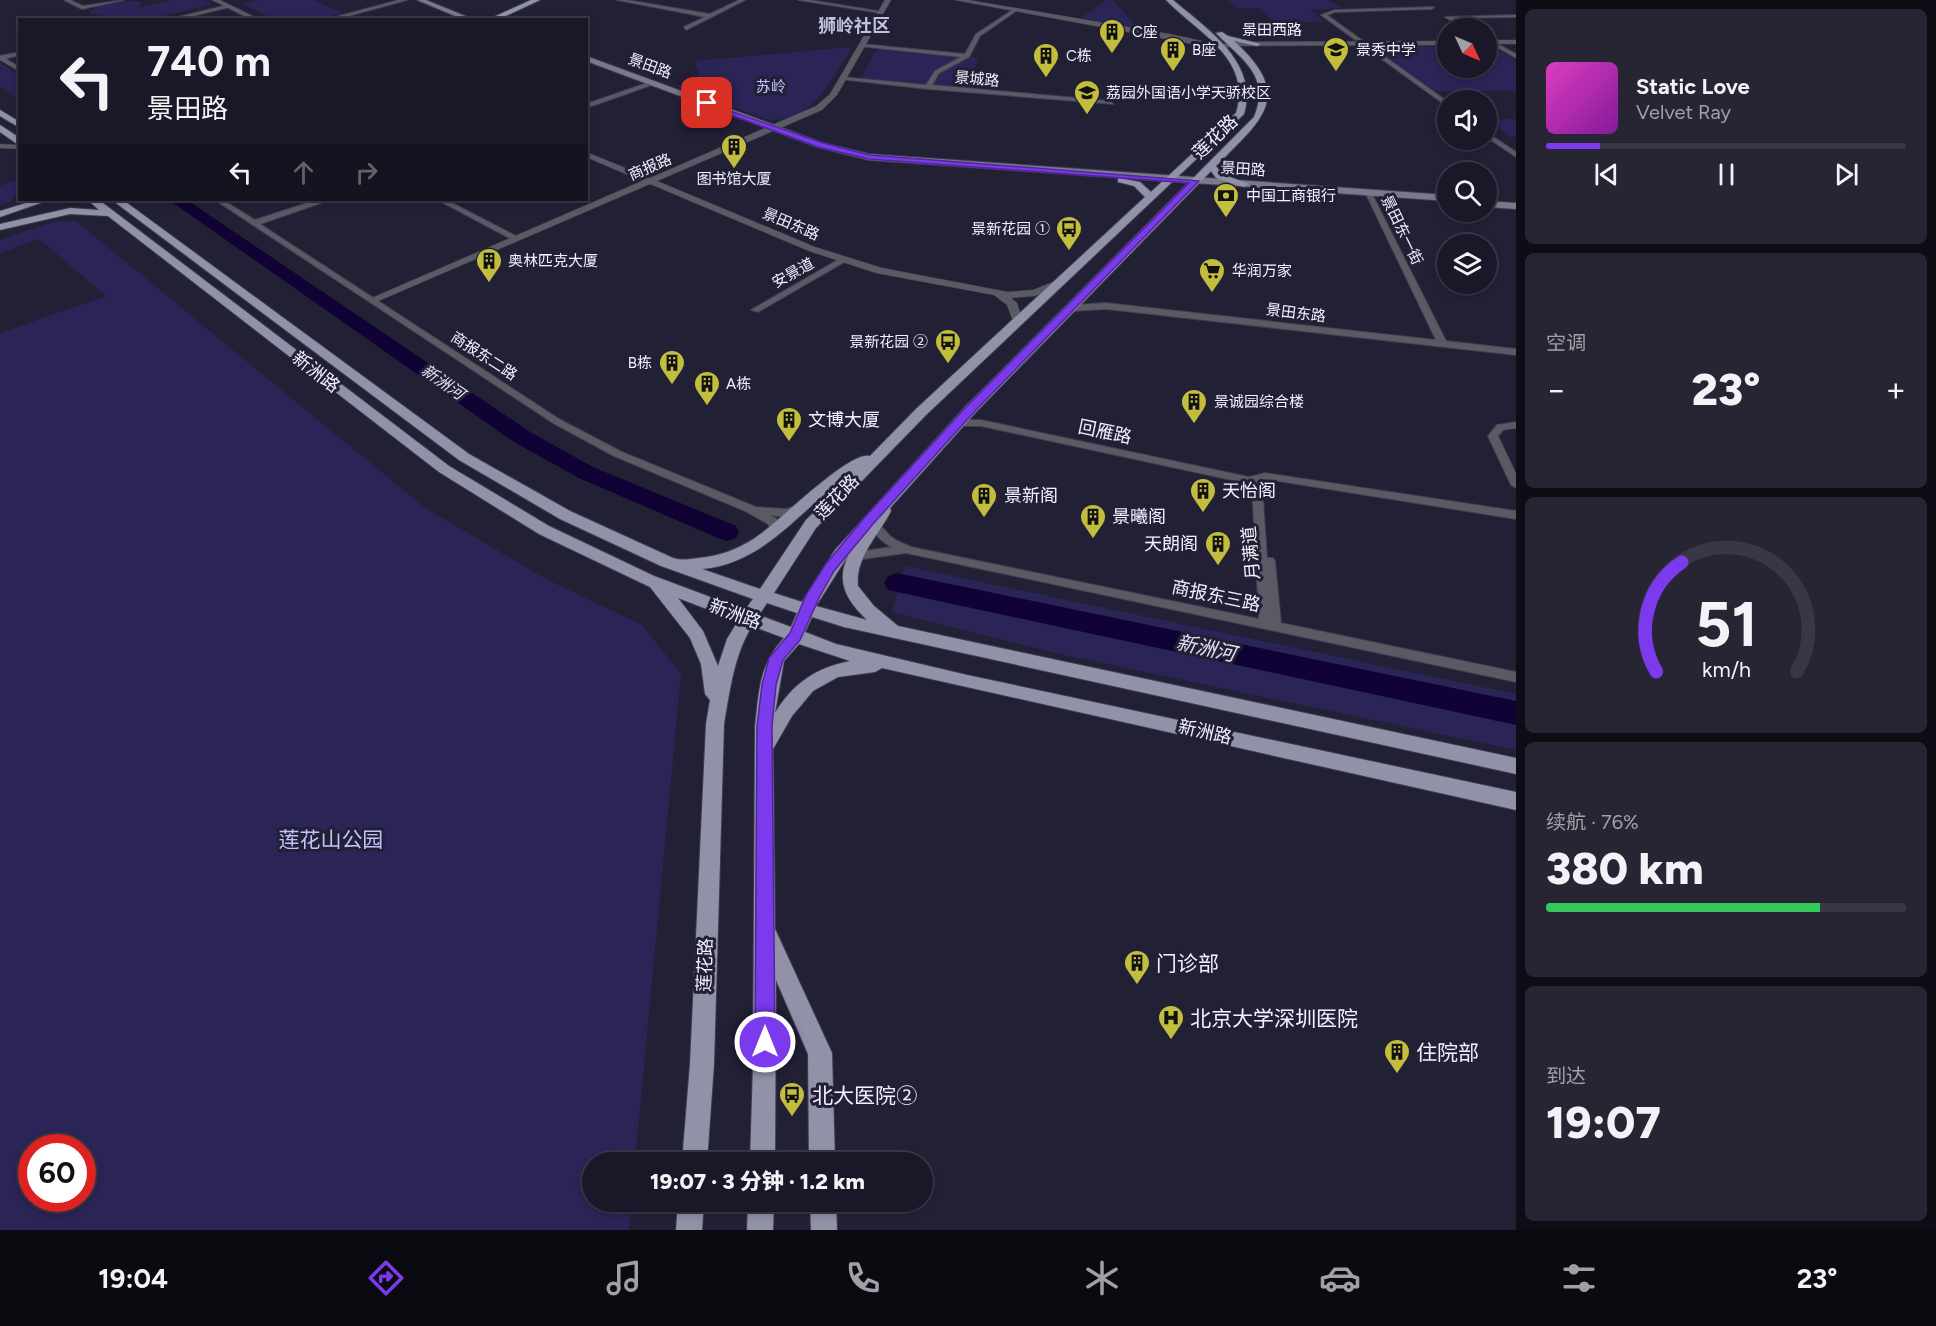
<!DOCTYPE html>
<html lang="zh">
<head>
<meta charset="utf-8">
<style>
	:root { --surface:#1a1828; --page:#272534; --text:#f1f3f6; --muted:#9fa0a8; --line:#383745; --accent:#7c3aed }
	body { margin:0; font-family:Figtree,"Noto Sans SC",sans-serif; background:var(--page); color:var(--text); height:100vh; display:flex; flex-direction:column; font-size:22px; white-space:nowrap }
	* { box-sizing:border-box; margin:0 }
	p { font-size:20px; color:var(--muted) }
	.icon { flex:none; width:33px; height:33px; fill:none; stroke:currentColor; stroke-width:2; stroke-linecap:round; stroke-linejoin:round }
	.map { position:relative; flex:1; overflow:hidden }
	.sheet { display:flex; flex-direction:column; gap:9px; padding:9px; background:#0e0d16; width:420px }
	.sheet>* { flex:none }
	.guide { position:absolute; left:18px; top:18px; width:570px; height:183px; border-radius:0px; box-shadow:0 3px 9px #0003,0 0 0 2px var(--line); background:#1a1828; color:var(--text); overflow:hidden }
	.needle { width:39px; rotate:134deg }
	.buttons { position:absolute; left:1437px; top:18px; display:grid; gap:12px }
	.buttons a { display:grid; place-items:center; width:60px; height:60px; border-radius:50%; background:var(--surface); box-shadow:0 3px 9px #0003,0 0 0 2px var(--line); font-size:30px }
	.speed { position:absolute; left:18px; top:1134px; display:flex; gap:12px; font-size:30px; font-weight:700; text-align:center }
	.speed>* { display:grid; place-content:center; width:78px; height:78px; border-radius:50%; background:var(--surface); box-shadow:0 3px 9px #0003,0 0 0 2px var(--line); line-height:1 }
	.speed .limit { border:9px solid #d22; background:#fff; color:#111 }
	.pin { position:absolute; display:grid; place-items:center; width:51px; height:51px; color:#fff; margin:-26px; border-radius:12px; box-shadow:0 3px 9px #0006 }
	.me { position:absolute; width:66px; margin:-33px; rotate:0deg; stroke-linejoin:round; filter:drop-shadow(0 0 4px #0008) }
	.turn { display:flex; align-items:center; gap:21px; height:126px; padding:0 30px; font-size:27px }
	.turn .icon { width:78px; height:78px; stroke-width:2.5 }
	.turn b { display:block; font-size:42px; line-height:51px }
	.lanes { display:flex; align-items:center; height:57px; padding:0 30px; background:#0003; justify-content:center; gap:30px; direction:ltr }
	.lanes .off { opacity:.35 }
	.big { font-size:45px; font-weight:800; line-height:1.1 }
	.sheet .tile { flex:1; display:flex; flex-direction:column; justify-content:center; gap:9px; min-width:0; padding:0 21px; border-radius:9px; background:var(--page) }
	.sheet .dial { align-items:center; gap:0 }
	.dial svg { height:156px; overflow:visible; fill:none; stroke:var(--line); stroke-width:7; stroke-linecap:round; text-anchor:middle }
	.dial text { fill:var(--text); stroke:none }
	.song { display:flex; align-items:center; gap:18px }
	.cover { width:72px; height:72px; border-radius:9px; background:linear-gradient(135deg,hsl(310 70% 55%),hsl(290 70% 35%)) }
	.played { height:6px; border-radius:3px; background:linear-gradient(90deg,var(--accent) 15%,var(--line) 15%) }
	.keys { display:flex; justify-content:space-around; direction:ltr }
	.heat { display:flex; justify-content:space-between; align-items:center; font-size:33px; direction:ltr }
	.charge { height:9px; border-radius:4px; background:linear-gradient(90deg,#34c759 76%,var(--line) 0) }
	.trip { position:absolute; left:582px; top:1152px; width:351px; height:60px; border-radius:30px; background:var(--surface); box-shadow:0 3px 9px #0003,0 0 0 2px var(--line); font-weight:800; line-height:60px; text-align:center }
	.tab-bar { display:flex; height:96px; justify-content:space-around; align-items:center; background:#0a0a10; color:var(--muted) }
	.tab-bar .icon { width:42px; height:42px }
	.tab-bar .current { color:var(--accent) }
	.tab-bar b { font-size:27px; color:var(--text) }
	main { display:flex; flex:1; min-height:0 }
	.map>svg:first-child { display:block }
</style>
</head>
<body>
<main>
<div class="map">
<svg width="1516" height="1230" viewBox="0 0 1516 1230">
	<rect width="100%" height="100%" fill="#222035"/>
	<path fill="#2b2456" fill-rule="evenodd" d="M171 0H204L213 4 153 19H98L96 18 106 16 89 13C99 2 125 0 140 2L142 3 138 8Z
		M259 0H312L344 13 319 19H274L241 4Z
		M1106 0H1113L1138 28 1081 18Z
		M1228 0H1328L1343 8 1310 10 1325 22H1274L1258 8H1237Z
		M1447 46 1448 68H1486L1487 46 1495 48 1516 60V91H1435L1377 50 1382 47Z
		M852 47C833 78 810 127 765 119L659 80 684 87 701 84 695 61Z
		M879 49 974 57 978 59 968 87 865 79 862 77 874 52Z
		M0 62 19 75V100L0 86Z
		M1487 119H1516V136H1510Z
		M19 178V192L10 202 0 205V186Z
		M76 221 424 507 548 580 642 625 681 674 635 1162H592V1202H632L629 1230H0V333L106 296 39 239 0 253V240L53 222ZM32 1148H82V1198H32Z
		M905 566 1516 694V750L1060 654 892 612Z"/>
	<g fill="none" stroke-linecap="round" stroke-linejoin="round">
		<path fill="#100234" fill-rule="evenodd" d="M169 200H187L530 432 595 468 736 526 739 532 736 538 727 541 718 538 579 478 514 442Z
			M897 573 1516 701V725L888 590 884 583 888 576Z"/>
		<defs>
			<path id="minor" d="M64 0H70L83 6 124 0 82 9Z
				M399 0H407L334 20H324Z
				M617 0H627L710 14 739 0H745L686 30 684 27 705 17Z
				M798 0H810L883 12 881 13Z
				M228 5 230 7 176 20H165Z
				M1434 7 1432 9 1335 12 1327 15 1448 102V107L1321 15 1335 10Z
				M1014 9 1016 11 980 36 969 57 939 73 932 85 1111 101 1113 104 928 89 839 79 842 77 926 85 935 71 961 57 858 46 861 44 965 54 976 34Z
				M1516 15V17L1453 18 1470 28H1465L1445 17Z
				M1486 38 1516 54V58L1486 41Z
				M20 52V55L0 60V56Z
				M647 83 649 86 586 108V104Z
				M1486 132 1516 152V157L1486 137Z
				M1368 190 1371 192 1446 341 1516 349V355L1106 309 1072 311 1068 308 1072 305 1106 303 1436 340 1365 192Z
				M215 200H223L255 220 316 200H324V202L260 224 559 419 622 452 756 507 786 509 801 504 806 508 805 511 786 517 769 515 777 519 780 529 776 537H768L766 534 770 529 768 524 745 511 614 456 553 423Z
				M438 200H446L520 238 513 240Z
				M841 258 848 260 758 312 751 310Z
				M963 420H981L1249 477 1265 473 1516 511V519L1265 479 1259 481 1262 485 1267 558H1273L1275 561 1281 623 1516 672V682L906 553 856 560 852 559 850 556 856 552 892 547C883 543 877 537 872 528L873 525C884 524 885 533 893 538 898 542 906 544 911 547L1259 619 1252 486 1250 484 981 426H964L953 430 948 427Z
				M1516 422V428L1503 430 1498 436 1516 474V488L1511 485 1488 436 1497 425Z"/>
			<path id="tertiary" d="M212 0H220L261 20H252Z
				M885 0H891L837 95 822 110 657 181 815 247 882 268 1008 292 1033 290 1053 282H1061V286L1035 296 1011 298 1017 303 1023 322 1022 324H1014L1007 305 994 295 876 273 809 251 650 184 376 302 367 300 642 181 586 157V152L650 178 816 106 830 94Z
				M955 0H968L1170 34 1220 45 1233 42 1448 41V45L1233 46 1220 49Z
				M1486 40H1516V44H1486Z
				M0 55 20 67V72L0 60Z
				M0 144 20 145V149L0 148Z"/>
			<path id="secondary" d="M417 0H426L475 20H465Z
				M586 56 823 143 869 154 1448 195V201L869 160 817 147 586 61Z
				M1486 201 1516 203V209L1486 207Z"/>
			<path id="primary" d="M531 0H540L497 20H487Z
				M1166 0H1173C1208 30 1259 62 1244 114L926 415 816 528 774 593 802 602 835 550 966 406 1254 117C1271 75 1242 60 1216 33L1222 32 1228 36 1261 44 1257 46 1234 41C1296 97 1261 120 1216 166L1222 174 1249 184 1244 187 1216 178 1211 171 976 412 890 508 891 511C879 535 855 557 858 586L874 606 898 626 1516 758V774L844 627 812 617 805 632 836 644 967 675 1516 792V810L882 668 875 672 838 677 813 691 792 716 773 749 775 929 832 1053 835 1162H809L808 1054 776 980 775 1162H750L753 1065 755 726C759 691 759 665 784 638L752 626C734 655 730 690 724 724L714 1064 707 1162H682L690 1064 706 724 710 700 705 694 701 664 690 638 650 587 539 534 439 472 108 216 70 214 0 230V224L70 208 99 210 88 200H99L449 466 549 526 654 576 745 610 753 599 661 566 560 519 459 460 112 200H123L469 454 570 511 673 558C682 561 690 559 699 558 720 556 738 549 755 538 777 524 849 450 870 456L916 409 1145 197 1134 186 1118 182V178L1140 182 1151 192 1236 113C1253 59 1198 33 1166 0ZM853 473 806 520 760 589 702 569C768 563 801 506 853 473ZM849 554C835 581 846 600 867 620L816 606ZM678 598 738 621 727 639 718 666 703 631ZM767 603 797 613 791 627 759 615ZM799 644 850 661C816 668 793 683 775 713L784 661Z
				M0 110 20 122V128L0 116Z
				M0 125 20 138V146L0 132Z
				M36 200H49L0 217V211Z
				M678 1202H704L702 1230H676Z
				M748 1202H774L773 1230H747Z
				M810 1202H836L837 1230H811Z"/>
		</defs>
		<use href="#minor" stroke="#3f3d51" stroke-width="2"/>
		<use href="#tertiary" stroke="#3f3d51" stroke-width="1"/>
		<use href="#secondary" stroke="#3f3d51" stroke-width="2"/>
		<use href="#primary" stroke="#3f3d51" stroke-width="2"/>
		<use href="#minor" fill="#5a5a65" fill-rule="evenodd"/>
		<use href="#tertiary" fill="#5a5a65" fill-rule="evenodd"/>
		<use href="#secondary" fill="#79798b" fill-rule="evenodd"/>
		<use href="#primary" fill="#9191a8" fill-rule="evenodd"/>
	</g>
	<path fill="#7c3aed" stroke="#51269a" stroke-width="1.5" d="M704 102 823 143 869 155 1199 181 975 411 873 524 834 571 820 596 800 640 783 660 776 685 772 726 775 1042 772 1049 765 1052 758 1049 755 1042 757 726 762 685 769 658 790 633 806 595 825 565 864 518 967 406 1189 183 869 159 818 147 704 105Z"/>
	<defs>
		<symbol id="building-pin" viewBox="-11 -11 22 30"><path d="M0 17L-7.5 6A9.5 9.5 0 1 1 7.5 6Z" fill="#c3bd3e" stroke="#222035"/><path d="M-4-6H4V6H1V3H-1V6H-4ZM-2.5-4.3h1.7v1.8h-1.7ZM.8-4.3h1.7v1.8H.8ZM-2.5-1h1.7V.8h-1.7ZM.8-1h1.7V.8H.8Z" fill="#111"/></symbol>
		<symbol id="school-pin" viewBox="-11 -11 22 30"><path d="M0 17L-7.5 6A9.5 9.5 0 1 1 7.5 6Z" fill="#c3bd3e" stroke="#222035"/><path d="M0-5L7-2L0 1L-7-2ZM-4 1L0 2.5L4 1V4Q0 6-4 4Z" fill="#111"/></symbol>
		<symbol id="bank-pin" viewBox="-11 -11 22 30"><path d="M0 17L-7.5 6A9.5 9.5 0 1 1 7.5 6Z" fill="#c3bd3e" stroke="#222035"/><path d="M-6-4H6V4H-6ZM0-2.3a2.3 2.3 0 1 0 0 4.6a2.3 2.3 0 1 0 0-4.6Z" fill="#111"/></symbol>
		<symbol id="bus-pin" viewBox="-11 -11 22 30"><path d="M0 17L-7.5 6A9.5 9.5 0 1 1 7.5 6Z" fill="#c3bd3e" stroke="#222035"/><path d="M-5-6H5V4H4V6H2V4H-2V6H-4V4H-5ZM-3.5-4V0h7V-4ZM-3.5 1.2v1.5H-2V1.2ZM2 1.2v1.5H3.5V1.2Z" fill="#111"/></symbol>
		<symbol id="supermarket-pin" viewBox="-11 -11 22 30"><path d="M0 17L-7.5 6A9.5 9.5 0 1 1 7.5 6Z" fill="#c3bd3e" stroke="#222035"/><path d="M-6-5.5h2.5l.6 2H6L4.5 2H-2.5L-4.4-4H-6ZM-1.5 3.2a1.3 1.3 0 1 0 .1 0ZM3 3.2a1.3 1.3 0 1 0 .1 0Z" fill="#111"/></symbol>
		<symbol id="hospital-pin" viewBox="-11 -11 22 30"><path d="M0 17L-7.5 6A9.5 9.5 0 1 1 7.5 6Z" fill="#c3bd3e" stroke="#222035"/><path d="M-5-5h3v3.5h4V-5h3V5h-3V1.5h-4V5h-3Z" fill="#111"/></symbol>
	</defs>
	<g fill-rule="evenodd">
		<use href="#building-pin" x="1097" y="17" width="30" height="40"/>
		<use href="#building-pin" x="1158" y="35" width="30" height="40"/>
		<use href="#school-pin" x="1321" y="35" width="30" height="40"/>
		<use href="#building-pin" x="1031" y="41" width="30" height="40"/>
		<use href="#school-pin" x="1072" y="78" width="30" height="40"/>
		<use href="#building-pin" x="719" y="132" width="30" height="40"/>
		<use href="#bank-pin" x="1211" y="181" width="30" height="40"/>
		<use href="#bus-pin" x="1054" y="214" width="30" height="40"/>
		<use href="#building-pin" x="474" y="246" width="30" height="40"/>
		<use href="#supermarket-pin" x="1197" y="256" width="30" height="40"/>
		<use href="#bus-pin" x="933" y="327" width="30" height="40"/>
		<use href="#building-pin" x="657" y="348" width="30" height="40"/>
		<use href="#building-pin" x="692" y="369" width="30" height="40"/>
		<use href="#building-pin" x="1179" y="387" width="30" height="40"/>
		<use href="#building-pin" x="774" y="405" width="30" height="40"/>
		<use href="#building-pin" x="1188" y="476" width="30" height="40"/>
		<use href="#building-pin" x="969" y="481" width="30" height="40"/>
		<use href="#building-pin" x="1078" y="502" width="30" height="40"/>
		<use href="#building-pin" x="1203" y="529" width="30" height="40"/>
		<use href="#building-pin" x="1122" y="948" width="30" height="40"/>
		<use href="#hospital-pin" x="1156" y="1003" width="30" height="40"/>
		<use href="#building-pin" x="1382" y="1037" width="30" height="40"/>
		<use href="#bus-pin" x="777" y="1080" width="30" height="40"/>
	</g>
	<g text-anchor="middle" dominant-baseline="central" stroke-width="6" stroke-linejoin="round" paint-order="stroke">
		<g font-size="15" fill="#f0f0ff" stroke="#222035">
			<text x="1272" y="30">景田西路</text>
			<text transform="translate(650 66) rotate(20)">景田路</text>
			<text transform="translate(977 79) rotate(5)">景城路</text>
			<text transform="translate(650 167) rotate(-23)">商报路</text>
			<text transform="translate(1243 169) rotate(4)">景田路</text>
			<text transform="translate(791 224) rotate(23)">景田东路</text>
			<text transform="translate(1402 230) rotate(64)">景田东一街</text>
			<text transform="translate(793 273) rotate(-29)">安景道</text>
			<text transform="translate(1296 313) rotate(7)">景田东路</text>
			<text transform="translate(484 356) rotate(33)">商报东二路</text>
		</g>
		<g font-size="15" fill="#f0f0ff" stroke="#222035" text-anchor="start">
			<text x="1132" y="32">C座</text>
			<text x="1192" y="50">B座</text>
			<text x="1356" y="50">景秀中学</text>
			<text x="1066" y="56">C栋</text>
			<text x="1106" y="93">荔园外国语小学天骄校区</text>
			<text x="734" y="179" text-anchor="middle">图书馆大厦</text>
			<text x="1246" y="196">中国工商银行</text>
			<text x="1050" y="229" text-anchor="end">景新花园 ①</text>
			<text x="508" y="261">奥林匹克大厦</text>
			<text x="1232" y="271">华润万家</text>
			<text x="928" y="342" text-anchor="end">景新花园 ②</text>
			<text x="652" y="363" text-anchor="end">B栋</text>
			<text x="726" y="384">A栋</text>
			<text x="1214" y="402">景诚园综合楼</text>
		</g>
		<g font-size="15" fill="#c3c0ff" stroke="#222035">
			<text x="771" y="87">苏岭</text>
		</g>
		<g font-size="16" font-style="italic" fill="#e0e0f5" stroke="#222035">
			<text transform="translate(443 382) rotate(35)">新洲河</text>
		</g>
		<g font-size="18" font-weight="bold" fill="#c2c2de" stroke="#222035">
			<text x="854" y="26">狮岭社区</text>
		</g>
		<g font-size="18" fill="#f0f0ff" stroke="#222035">
			<text transform="translate(1215 137) rotate(-44)">莲花路</text>
			<text transform="translate(316 372) rotate(38)">新洲路</text>
			<text transform="translate(1105 432) rotate(12)">回雁路</text>
			<text transform="translate(837 497) rotate(-46)">莲花路</text>
			<text transform="translate(1251 553) rotate(-95)">月满道</text>
			<text transform="translate(1216 596) rotate(12)">商报东三路</text>
			<text transform="translate(735 614) rotate(21)">新洲路</text>
			<text transform="translate(1205 732) rotate(13)">新洲路</text>
			<text transform="translate(705 965) rotate(-88)">莲花路</text>
		</g>
		<g font-size="18" fill="#f0f0ff" stroke="#222035" text-anchor="start">
			<text x="808" y="420">文博大厦</text>
			<text x="1222" y="491">天怡阁</text>
			<text x="1004" y="496">景新阁</text>
			<text x="1112" y="517">景曦阁</text>
			<text x="1198" y="544" text-anchor="end">天朗阁</text>
		</g>
		<g font-size="20" font-style="italic" fill="#e0e0f5" stroke="#222035">
			<text transform="translate(1206 648) rotate(12)">新洲河</text>
		</g>
		<g font-size="21" fill="#c3c0ff" stroke="#222035">
			<text x="331" y="839">莲花山公园</text>
		</g>
		<g font-size="21" fill="#f0f0ff" stroke="#222035" text-anchor="start">
			<text x="1156" y="963">门诊部</text>
			<text x="1190" y="1018">北京大学深圳医院</text>
			<text x="1416" y="1052">住院部</text>
			<text x="812" y="1095">北大医院②</text>
		</g>
	</g>
</svg>
<div class="buttons">
<a><svg class="needle" viewBox="-14 -14 28 28"><path d="M0-13l5 13h-10z" fill="#e53935"/><path d="M0 13l5-13h-10z" fill="#9fa0a8"/></svg></a>
<a><svg class="icon" aria-label="sound" viewBox="0 0 24 24"><path d="M4 9h4l5-4v14l-5-4H4zM17 9q2 3 0 6"/></svg></a>
<a><svg class="icon" aria-label="search" viewBox="0 0 24 24"><circle cx="10" cy="10" r="6"/><path d="M15 15l6 6"/></svg></a>
<a><svg class="icon" aria-label="layers" viewBox="0 0 24 24"><path d="M12 4l9 5-9 5-9-5zM3 14l9 5 9-5"/></svg></a>
</div>
<div class="speed"><div class="limit">60</div></div>
<div class="pin" style="left:707px;top:103px;background:#d93025"><svg class="icon" aria-label="arrive" viewBox="0 0 24 24"><path d="M6 21V4h12l-3 4 3 4H6"/></svg></div>
<svg class="me" style="left:765px;top:1042px" viewBox="-20 -20 40 40"><circle r="17" fill="#7c3aed" stroke="#fff" stroke-width="3"/><path d="M0-11L8 9 0 5-8 9z" fill="#fff"/></svg>
<div class="trip">19:07 · 3 分钟 · 1.2 km</div>
<div class="guide">
<div class="turn"><svg class="icon" aria-label="left" viewBox="0 0 24 24"><path d="M17 20v-9H6M10 6l-5 5 5 5"/></svg><div><b>740 m</b>景田路</div></div>
<div class="lanes"><svg class="icon" aria-label="left" viewBox="0 0 24 24"><path d="M17 20v-9H6M10 6l-5 5 5 5"/></svg><svg class="icon off" aria-label="ahead" viewBox="0 0 24 24"><path d="M12 20V5M6 11l6-6 6 6"/></svg><svg class="icon off" aria-label="right" viewBox="0 0 24 24"><path d="M7 20v-9h11M14 6l5 5-5 5"/></svg></div>
</div>
</div>
<section class="sheet">
<div class="tile">
<div class="song"><i class="cover"></i><div><b>Static Love</b><p>Velvet Ray</p></div></div>
<div class="played"></div>
<div class="keys"><svg class="icon" aria-label="previous" viewBox="0 0 24 24"><path d="M18 5L8 12l10 7zM5 5v14"/></svg><svg class="icon" aria-label="pause" viewBox="0 0 24 24"><path d="M8 5v14M16 5v14"/></svg><svg class="icon" aria-label="next" viewBox="0 0 24 24"><path d="M6 5l10 7-10 7zM19 5v14"/></svg></div>
</div>
<div class="tile"><p>空调</p>
<div class="heat"><a>−</a><b class="big">23°</b><a>+</a></div>
</div>
<div class="tile dial"><svg viewBox="0 0 100 80">
<path d="M14 69A42 42 0 1 1 86 69"/>
<path d="M14 69A42 42 0 0 1 27 13" stroke="#7c3aed"/>
<text x="50" y="56" font-size="32" font-weight="700">51</text>
<text x="50" y="72" font-size="11">km/h</text>
</svg></div>
<div class="tile"><p>续航 · 76%</p><b class="big">380 km</b><div class="charge"></div></div>
<div class="tile"><p>到达</p><b class="big">19:07</b></div>
</section>
</main>
<nav class="tab-bar">
<b>19:04</b>
<svg class="icon current" aria-label="directions" viewBox="0 0 24 24"><path d="M12 3l9 9-9 9-9-9zM9 14v-3h6M13 9l2 2-2 2"/></svg>
<svg class="icon" aria-label="music" viewBox="0 0 24 24"><path d="M9 18V5l10-2v13"/><circle cx="6" cy="18" r="3"/><circle cx="16" cy="16" r="3"/></svg>
<svg class="icon" aria-label="phone" viewBox="0 0 24 24"><path d="M5 4h4l2 5-3 2q2 4 5 5l2-3 5 2v4C11 20 4 13 5 4z"/></svg>
<svg class="icon" aria-label="climate" viewBox="0 0 24 24"><path d="M12 3v18M4 7l16 10M4 17L20 7"/></svg>
<svg class="icon" aria-label="car" viewBox="0 0 24 24"><path d="M5 17H2v-5l4-1 3-4h7l3 4 3 1v5h-3M9 17h6M6 11h13"/><circle cx="7" cy="17" r="2"/><circle cx="17" cy="17" r="2"/></svg>
<svg class="icon" aria-label="filters" viewBox="0 0 24 24"><path d="M4 7h16M4 17h16"/><circle cx="9" cy="7" r="2"/><circle cx="15" cy="17" r="2"/></svg>
<b>23°</b>
</nav>
</body>
</html>
